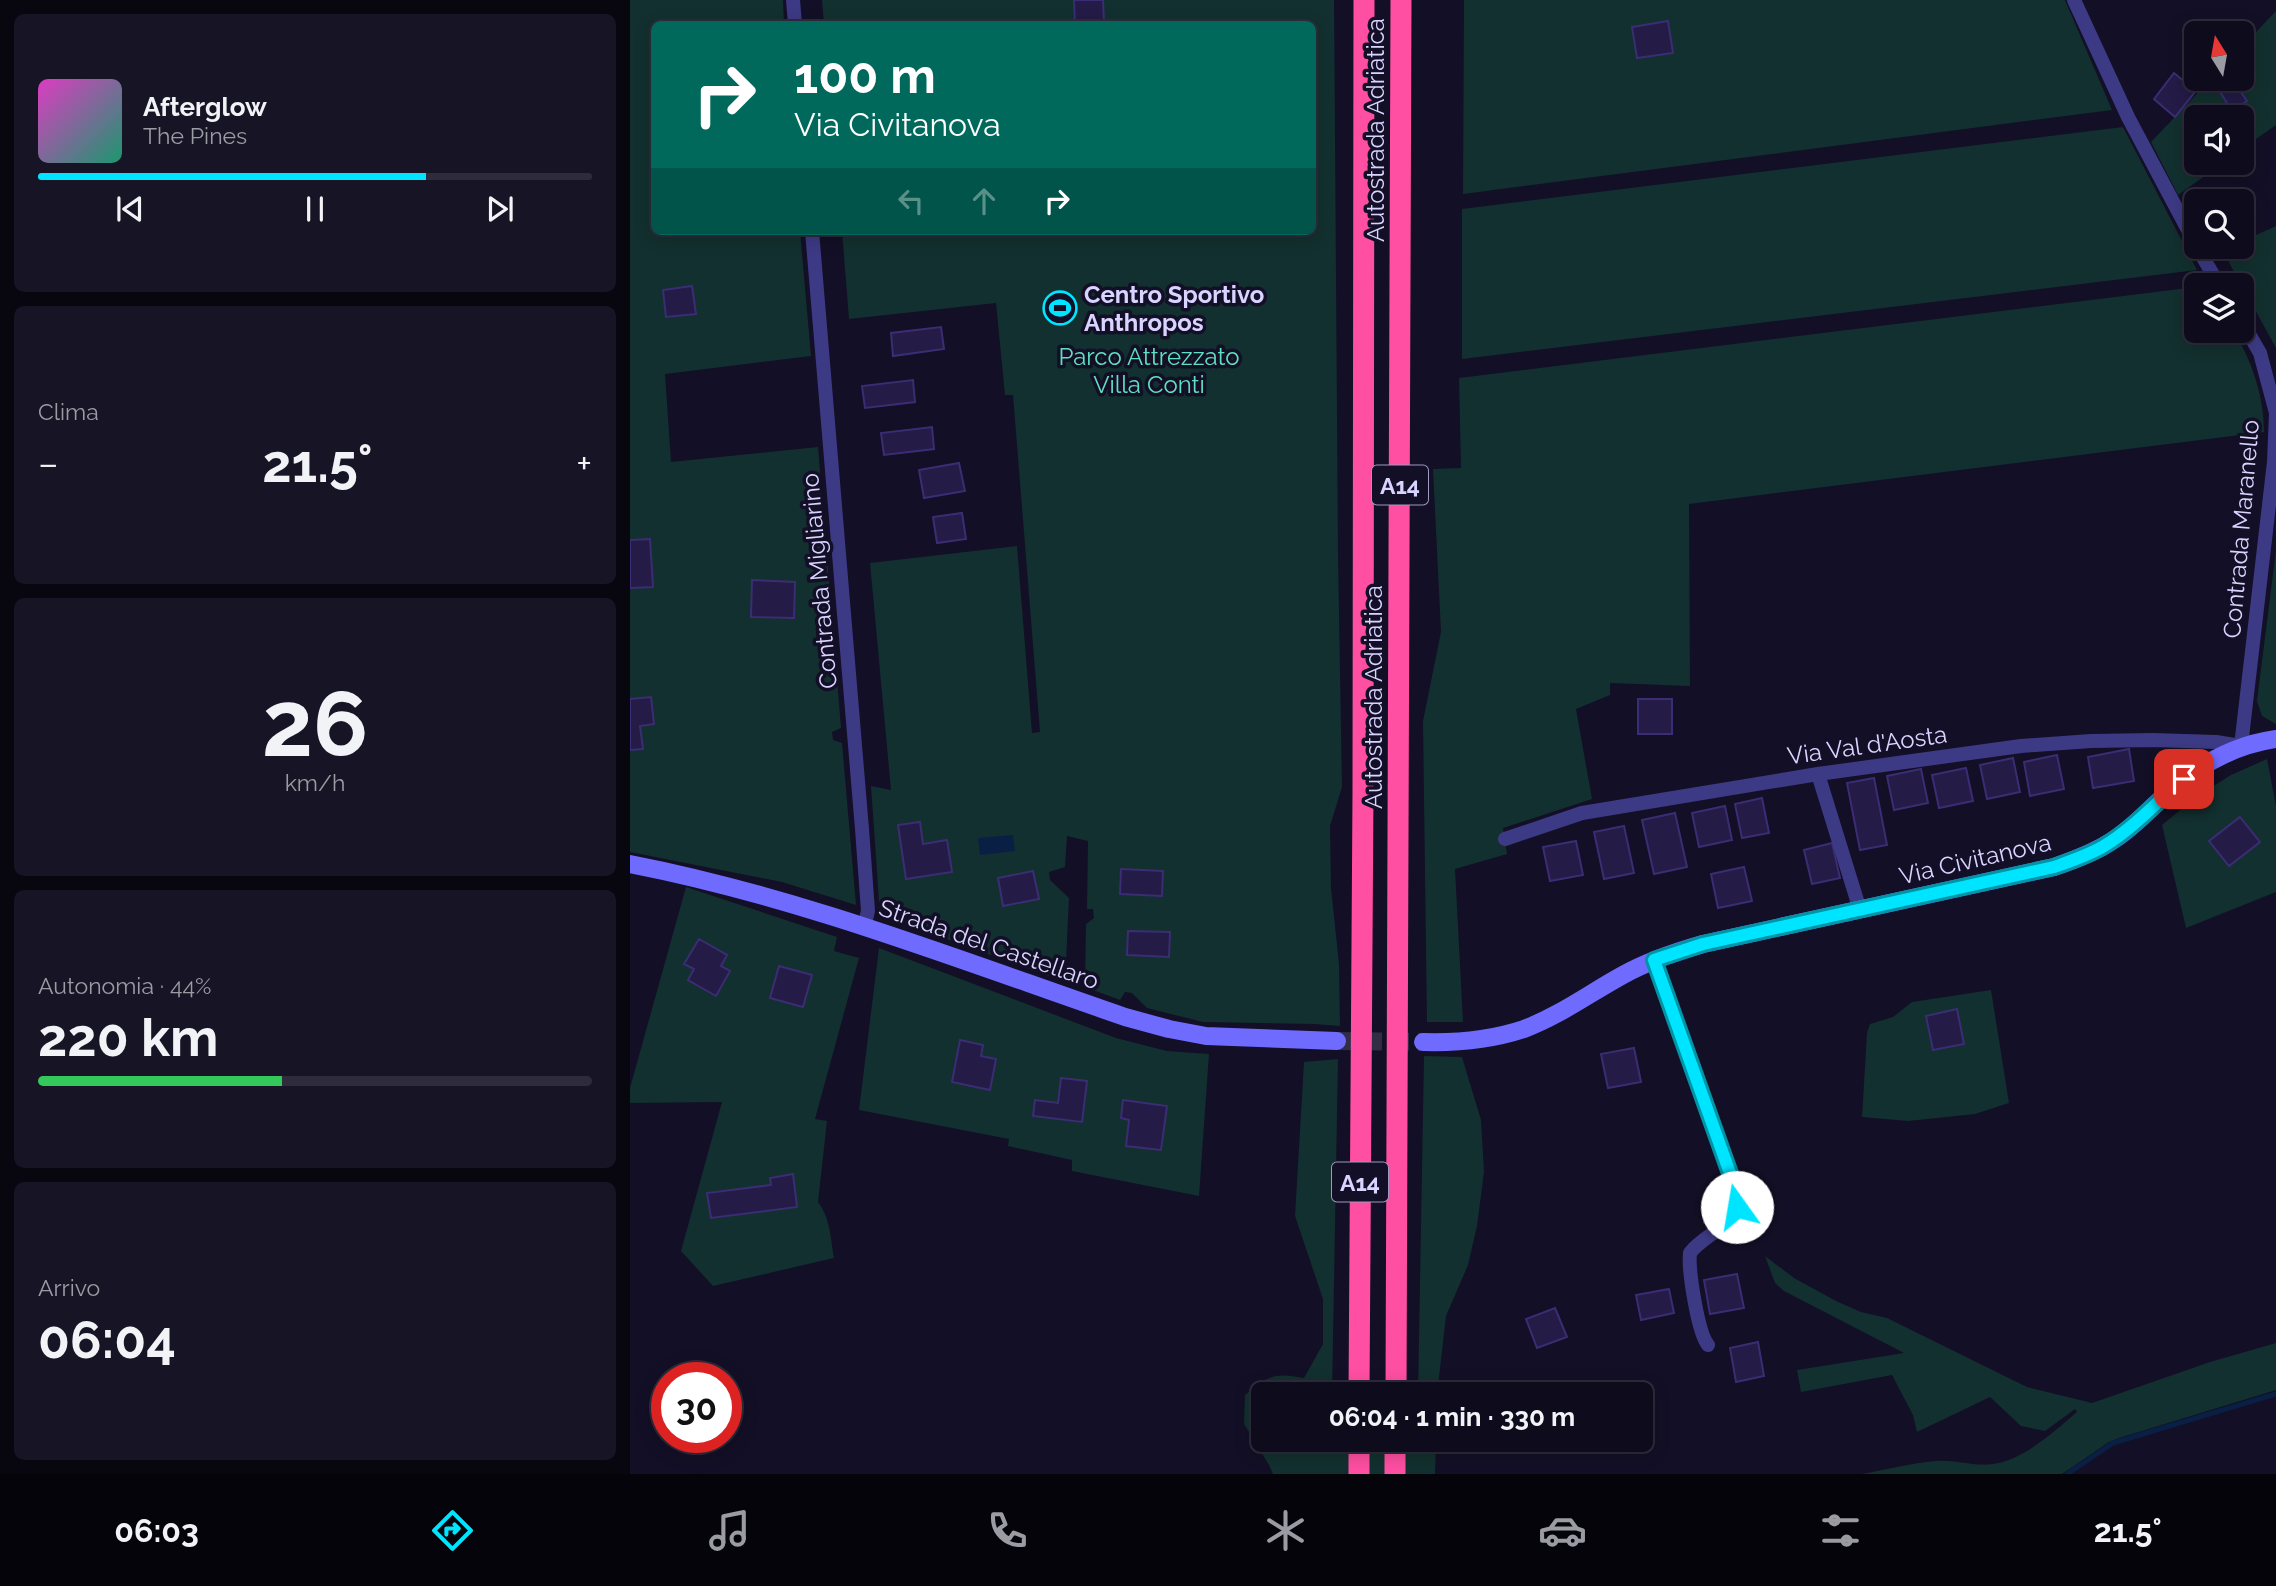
<!DOCTYPE html>
<html lang="it">
<head>
<meta charset="utf-8">
<style>
	:root { --surface:#0e0b1c; --page:#171425; --text:#f1f3f6; --muted:#9b9ba3; --line:#2e2b3b; --accent:#00e5ff }
	body { margin:0; font-family:Raleway,sans-serif; background:var(--page); color:var(--text); height:100vh; display:flex; flex-direction:column; font-size:26px; white-space:nowrap }
	* { box-sizing:border-box; margin:0 }
	p { font-size:23px; color:var(--muted) }
	.icon { flex:none; width:38px; height:38px; fill:none; stroke:currentColor; stroke-width:2; stroke-linecap:round; stroke-linejoin:round }
	.map { position:relative; flex:1; overflow:hidden }
	.panel { display:flex; flex-direction:column; gap:14px; padding:14px; background:#08060f; width:630px }
	.panel>* { flex:none }
	.guide { position:absolute; left:21px; top:21px; width:665px; height:214px; border-radius:10px; box-shadow:0 4px 18px #0003,0 0 0 2px var(--line); background:#00695c; color:#fff; overflow:hidden }
	.needle { width:46px; rotate:349deg }
	.controls { position:absolute; left:1554px; top:21px; display:grid; gap:14px }
	.controls a { display:grid; place-items:center; width:70px; height:70px; border-radius:10px; background:var(--surface); box-shadow:0 4px 18px #0003,0 0 0 2px var(--line); font-size:35px }
	.speed { position:absolute; left:21px; top:1362px; display:flex; gap:14px; font-size:35px; font-weight:700; text-align:center }
	.speed>* { display:grid; place-content:center; width:91px; height:91px; border-radius:50%; background:var(--surface); box-shadow:0 4px 18px #0003,0 0 0 2px var(--line); line-height:1 }
	.speed .limit { border:10px solid #d22; background:#fff; color:#111 }
	.pin { position:absolute; display:grid; place-items:center; width:60px; height:60px; color:#fff; margin:-30px; border-radius:14px; box-shadow:0 4px 10px #0006 }
	.me { position:absolute; width:77px; margin:-38px; rotate:347deg; stroke-linejoin:round; filter:drop-shadow(0 0 5px #0008) }
	.turn { display:flex; align-items:center; gap:24px; height:147px; padding:0 28px; font-size:32px }
	.turn .icon { width:91px; height:91px; stroke-width:2.5 }
	.turn b { display:block; font-size:49px; line-height:60px }
	.lanes { display:flex; align-items:center; height:66px; padding:0 28px; background:#0003; justify-content:center; gap:35px; direction:ltr }
	.lanes .off { opacity:.35 }
	.big { font-size:52px; font-weight:700; line-height:1.1 }
	.panel .widget { flex:1; display:flex; flex-direction:column; justify-content:center; gap:10px; min-width:0; padding:0 24px; border-radius:10px; background:var(--page) }
	.panel .dial { align-items:center; gap:0 }
	.dial b { font-size:91px; line-height:1 }
	.song { display:flex; align-items:center; gap:21px }
	.cover { width:84px; height:84px; border-radius:10px; background:linear-gradient(135deg,hsl(310 70% 55%),hsl(160 70% 35%)) }
	.played { height:7px; border-radius:4px; background:linear-gradient(90deg,var(--accent) 70%,var(--line) 70%) }
	.keys { display:flex; justify-content:space-around; direction:ltr }
	.heat { display:flex; justify-content:space-between; align-items:center; font-size:38px; direction:ltr }
	.charge { height:10px; border-radius:5px; background:linear-gradient(90deg,#34c759 44%,var(--line) 0) }
	.trip { position:absolute; left:621px; top:1382px; width:402px; height:70px; border-radius:10px; background:var(--surface); box-shadow:0 4px 18px #0003,0 0 0 2px var(--line); font-weight:700; line-height:70px; text-align:center }
	.tab-bar { display:flex; height:112px; justify-content:space-around; align-items:center; background:#06040b; color:var(--muted) }
	.tab-bar .icon { width:49px; height:49px }
	.tab-bar .active { color:var(--accent) }
	.tab-bar b { font-size:32px; color:var(--text) }
	main { display:flex; flex:1; min-height:0 }
	.map>svg:first-child { display:block }
</style>
</head>
<body>
<main>
<section class="panel">
<div class="widget">
<div class="song"><i class="cover"></i><div><b>Afterglow</b><p>The Pines</p></div></div>
<div class="played"></div>
<div class="keys"><svg class="icon" aria-label="previous" viewBox="0 0 24 24"><path d="M18 5L8 12l10 7zM5 5v14"/></svg><svg class="icon" aria-label="pause" viewBox="0 0 24 24"><path d="M8 5v14M16 5v14"/></svg><svg class="icon" aria-label="next" viewBox="0 0 24 24"><path d="M6 5l10 7-10 7zM19 5v14"/></svg></div>
</div>
<div class="widget"><p>Clima</p>
<div class="heat"><a>−</a><b class="big">21.5°</b><a>+</a></div>
</div>
<div class="widget dial"><b>26</b><p>km/h</p></div>
<div class="widget"><p>Autonomia · 44%</p><b class="big">220 km</b><div class="charge"></div></div>
<div class="widget"><p>Arrivo</p><b class="big">06:04</b></div>
</section>
<div class="map">
<svg width="1646" height="1474" viewBox="0 0 1646 1474">
	<rect width="100%" height="100%" fill="#130f26"/>
	<path fill="#12302f" fill-rule="evenodd" d="M0 0H153L154 24H24V231H170L181 356 35 374 41 462 188 447 211 728 202 732 203 740 212 743 226 905 152 882 0 852Z
		M192 0H704L708 553 712 787 700 826 701 888 709 964 710 1026 684 1024 573 1022 517 1008 502 993 495 992 490 1000 455 987 456 924 464 918 463 909H457L458 841 437 836 435 867 419 872 420 880 439 898 435 982 250 915 241 786 261 790 240 563 387 546 402 733 410 732 383 395H375L366 303 219 319 212 231H682V24H194ZM289 822 293 844 317 840 322 871 276 879 268 825ZM403 871 409 899 373 906 368 878ZM498 931 539 932V957L497 955Z
		M834 0H1435L1482 110 833 194ZM1038 21 1043 53 1007 58 1002 27Z
		M1646 11V125L1612 149V117H1566V163H1593L1548 195 1521 142 1581 79H1612V47Z
		M1493 127 1567 270 832 359V209Z
		M1646 226V348L1596 257 1607 247H1612V243L1615 240Z
		M1566 287V331H1604C1622 362 1634 396 1634 432L1059 504 1060 686 980 683V695L946 709 962 799 873 828 877 854 825 869 833 1022H797L793 721 811 632 803 469 831 468 829 378Z
		M1646 550V724L1632 716 1627 701Z
		M1637 759 1646 806V892L1556 928 1532 825 1566 797 1601 775ZM1610 817 1630 842 1599 866 1579 841Z
		M56 887 207 937 204 951 229 958 185 1119 197 1121 188 1202C200 1217 201 1240 204 1258L83 1286 51 1251 92 1102 0 1103V1088ZM69 939 97 955 91 966 100 972 86 996 58 980 64 969 55 964ZM149 966 182 975 173 1007 140 998ZM163 1175 167 1207 81 1218 78 1193 141 1185V1177Z
		M249 948 486 1038 537 1051 579 1054 569 1196 442 1171V1160L378 1146 379 1139 229 1110ZM331 1041 353 1045 351 1056 366 1059 360 1089 323 1082ZM431 1078 457 1081 451 1122 403 1116 405 1100 428 1103Z
		M1361 990 1379 1103 1345 1114 1278 1121 1232 1117 1237 1033 1240 1024 1263 1017 1282 1002Z
		M794 1056 832 1057 851 1120 854 1172 847 1226 838 1265 816 1316 807 1395H788Z
		M708 1059 702 1395H634V1440H806L805 1474H643L639 1465 614 1424 615 1395C638 1376 644 1372 674 1378L693 1344V1299L665 1216 674 1062Z
		M1135 1256 1164 1278 1206 1301 1231 1312 1257 1318 1397 1387 1462 1403 1580 1362 1646 1343V1390L1489 1438 1479 1442 1432 1474H1231C1255 1470 1281 1463 1306 1461 1330 1459 1349 1470 1376 1461 1402 1452 1427 1429 1447 1412L1445 1409 1415 1431 1391 1426 1360 1397 1287 1432 1283 1415 1262 1375 1171 1392 1167 1370 1274 1353 1154 1291 1145 1283Z"/>
	<path fill="#0a1f44" d="M383 835 385 851 350 855 348 838Z"/>
	<g fill="none" stroke-linecap="round" stroke-linejoin="round">
		<path stroke="#0a1f44" stroke-width="5" d="M1437 1474 1483 1443 1646 1394"/>
	</g>
	<path fill="#241b47" stroke="#3b2d73" stroke-width="2" d="M444 0H473L474 24H445Z
		M1038 21 1043 53 1007 58 1002 27Z
		M1544 73 1566 91 1545 117 1524 99Z
		M1600 79H1602L1617 101 1602 111 1587 87Z
		M62 286 66 314 36 317 33 290Z
		M311 327 314 349 263 356 261 333Z
		M283 380 285 402 235 408 232 386Z
		M302 427 304 449 254 455 251 433Z
		M329 463 335 491 294 498 289 470Z
		M332 513 336 539 307 543 303 517Z
		M20 539 23 587 0 588V540Z
		M122 580 165 582 164 618 121 617Z
		M21 697 24 724 10 726 13 749 0 750V699Z
		M1008 699H1042V734H1008Z
		M1499 749 1504 781 1463 788 1458 757Z
		M1427 755 1434 789 1400 796 1394 762Z
		M1383 758 1390 792 1357 799 1350 765Z
		M1336 768 1343 801 1309 808 1302 775Z
		M1291 769 1298 803 1264 810 1257 776Z
		M1244 778 1257 845 1230 850 1217 783Z
		M1132 798 1139 833 1112 838 1105 804Z
		M1095 806 1102 840 1069 847 1062 813Z
		M1045 813 1057 867 1024 874 1012 820Z
		M1610 817 1630 842 1599 866 1579 841Z
		M290 822 293 844 317 840 322 872 276 879 268 825Z
		M994 826 1004 873 974 879 964 832Z
		M946 841 953 875 920 881 913 847Z
		M1202 843 1210 878 1182 884 1174 850Z
		M1114 867 1122 901 1088 908 1081 874Z
		M491 869 533 871 532 896 490 894Z
		M403 871 409 899 373 906 368 878Z
		M498 931 540 932 539 957 497 955Z
		M69 939 97 955 91 966 100 971 86 996 58 980 64 969 54 964Z
		M149 966 182 975 173 1007 140 998Z
		M1327 1009 1334 1044 1303 1050 1296 1016Z
		M330 1040 353 1045 351 1056 366 1059 360 1090 322 1082Z
		M1004 1048 1011 1082 978 1088 971 1054Z
		M431 1078 457 1081 452 1122 403 1116 405 1100 428 1103Z
		M493 1100 537 1106 531 1150 496 1146 499 1120 491 1118Z
		M163 1174 167 1207 81 1218 77 1193 141 1185 140 1178Z
		M1107 1274 1114 1308 1080 1314 1074 1280Z
		M1039 1289 1044 1313 1011 1320 1006 1295Z
		M925 1308 937 1337 907 1348 896 1319Z
		M1128 1342 1134 1376 1106 1382 1100 1348Z"/>
	<g fill="none" stroke-linecap="round" stroke-linejoin="round">
		<path stroke="#312d47" stroke-width="18" stroke-dasharray="18 9" stroke-linecap="butt" d="M707 1041 793 1042"/>
		<path stroke="#3d3a85" stroke-width="14" d="M163 0 165 24
			M1444 0 1498 117 1566 245
			M182 231 232 829 238 911 234 927
			M1567 247 1589 285
			M1188 774 1230 910
			M875 839 952 813 1188 774 1391 746 1461 741 1523 740 1586 742 1611 746 1644 462 1646 413 1630 353 1612 322
			M1024 960 1108 1199C1106 1227 1075 1233 1060 1253 1058 1270 1068 1333 1078 1345"/>
		<path stroke="#6f6bff" stroke-width="18" d="M0 864C170 897 332 961 495 1017L539 1029 576 1036 707 1041
			M793 1042C828 1043 861 1040 894 1029 929 1016 960 993 993 975 1018 961 1045 952 1073 944L1424 867C1450 858 1475 848 1496 831 1511 819 1523 806 1536 794 1568 765 1604 745 1646 739"/>
		<path stroke="#ff4fa3" stroke-width="21" d="M729 1395 733 792 734 0
			M766 1395 771 0
			M729 1440V1474
			M765 1440V1474"/>
	</g>
	<g fill="none" stroke-linecap="round" stroke-linejoin="round">
		<defs>
			<path id="route" d="M1107 1207V1193L1024 960 1073 944 1424 867C1441 861 1459 855 1474 846 1504 828 1527 801 1554 779"/>
		</defs>
		<use href="#route" stroke="#0095a6" stroke-width="18"/>
		<use href="#route" stroke="#00e5ff" stroke-width="12"/>
	</g>
	<defs>
		<symbol id="stadium-ring" viewBox="-11 -11 22 22"><circle r="9.5" fill="#130f26" stroke="#00e5ff" stroke-width="1.5"/><path d="M0-5a6.5 5 0 1 0 0 10a6.5 5 0 1 0 0-10ZM-3.5-1.8h7v3.6h-7Z" fill="#00e5ff"/></symbol>
	</defs>
	<g fill-rule="evenodd">
		<use href="#stadium-ring" x="411" y="289" width="38" height="38"/>
	</g>
	<g text-anchor="middle" dominant-baseline="central" stroke-width="7" stroke-linejoin="round" paint-order="stroke">
		<g fill="#130f26" stroke="#9e99be" stroke-width="2">
			<rect x="742" y="465.5" width="56" height="39" rx="5"/>
			<rect x="702" y="1162.5" width="56" height="39" rx="5"/>
		</g>
		<g font-size="23" font-weight="bold" fill="#d9d4ff">
			<text x="770" y="485">A14</text>
			<text x="730" y="1182">A14</text>
		</g>
		<g font-size="24" fill="#d9d4ff" stroke="#130f26">
			<text transform="translate(745 130) rotate(-90)">Autostrada Adriatica</text>
			<text transform="translate(1611 529) rotate(-85)">Contrada Maranello</text>
			<text transform="translate(189 581) rotate(-95)">Contrada Migliarino</text>
			<text transform="translate(743 697) rotate(-90)">Autostrada Adriatica</text>
			<text transform="translate(1237 745) rotate(-8)">Via Val d'Aosta</text>
			<text transform="translate(1345 859) rotate(-13)">Via Civitanova</text>
			<text transform="translate(359 944) rotate(19)">Strada del Castellaro</text>
		</g>
		<g font-size="24" font-weight="bold" fill="#d9d4ff" stroke="#130f26" text-anchor="start">
			<text x="454" y="294">Centro Sportivo<tspan x="454" dy="28">Anthropos</tspan></text>
		</g>
		<g font-size="24" fill="#5fe0c0" stroke="#130f26">
			<text x="519" y="356">Parco Attrezzato<tspan x="519" dy="28">Villa Conti</tspan></text>
		</g>
	</g>
</svg>
<div class="controls">
<a><svg class="needle" viewBox="-14 -14 28 28"><path d="M0-13l5 13h-10z" fill="#e53935"/><path d="M0 13l5-13h-10z" fill="#9b9ba3"/></svg></a>
<a><svg class="icon" aria-label="sound" viewBox="0 0 24 24"><path d="M4 9h4l5-4v14l-5-4H4zM17 9q2 3 0 6"/></svg></a>
<a><svg class="icon" aria-label="search" viewBox="0 0 24 24"><circle cx="10" cy="10" r="6"/><path d="M15 15l6 6"/></svg></a>
<a><svg class="icon" aria-label="layers" viewBox="0 0 24 24"><path d="M12 4l9 5-9 5-9-5zM3 14l9 5 9-5"/></svg></a>
</div>
<div class="speed"><div class="limit">30</div></div>
<div class="pin" style="left:1554px;top:779px;background:#d93025"><svg class="icon" aria-label="arrive" viewBox="0 0 24 24"><path d="M6 21V4h12l-3 4 3 4H6"/></svg></div>
<svg class="me" style="left:1107px;top:1207px" viewBox="-20 -20 40 40"><circle r="19" fill="#fff"/><path d="M0-13L10 11 0 6-10 11z" fill="#00e5ff"/></svg>
<div class="trip">06:04 · 1 min · 330 m</div>
<div class="guide">
<div class="turn"><svg class="icon" aria-label="right" viewBox="0 0 24 24"><path d="M7 20v-9h11M14 6l5 5-5 5"/></svg><div><b>100 m</b>Via Civitanova</div></div>
<div class="lanes"><svg class="icon off" aria-label="left" viewBox="0 0 24 24"><path d="M17 20v-9H6M10 6l-5 5 5 5"/></svg><svg class="icon off" aria-label="ahead" viewBox="0 0 24 24"><path d="M12 20V5M6 11l6-6 6 6"/></svg><svg class="icon" aria-label="right" viewBox="0 0 24 24"><path d="M7 20v-9h11M14 6l5 5-5 5"/></svg></div>
</div>
</div>
</main>
<nav class="tab-bar">
<b>06:03</b>
<svg class="icon active" aria-label="directions" viewBox="0 0 24 24"><path d="M12 3l9 9-9 9-9-9zM9 14v-3h6M13 9l2 2-2 2"/></svg>
<svg class="icon" aria-label="music" viewBox="0 0 24 24"><path d="M9 18V5l10-2v13"/><circle cx="6" cy="18" r="3"/><circle cx="16" cy="16" r="3"/></svg>
<svg class="icon" aria-label="phone" viewBox="0 0 24 24"><path d="M5 4h4l2 5-3 2q2 4 5 5l2-3 5 2v4C11 20 4 13 5 4z"/></svg>
<svg class="icon" aria-label="climate" viewBox="0 0 24 24"><path d="M12 3v18M4 7l16 10M4 17L20 7"/></svg>
<svg class="icon" aria-label="car" viewBox="0 0 24 24"><path d="M5 17H2v-5l4-1 3-4h7l3 4 3 1v5h-3M9 17h6M6 11h13"/><circle cx="7" cy="17" r="2"/><circle cx="17" cy="17" r="2"/></svg>
<svg class="icon" aria-label="filters" viewBox="0 0 24 24"><path d="M4 7h16M4 17h16"/><circle cx="9" cy="7" r="2"/><circle cx="15" cy="17" r="2"/></svg>
<b>21.5°</b>
</nav>
</body>
</html>
